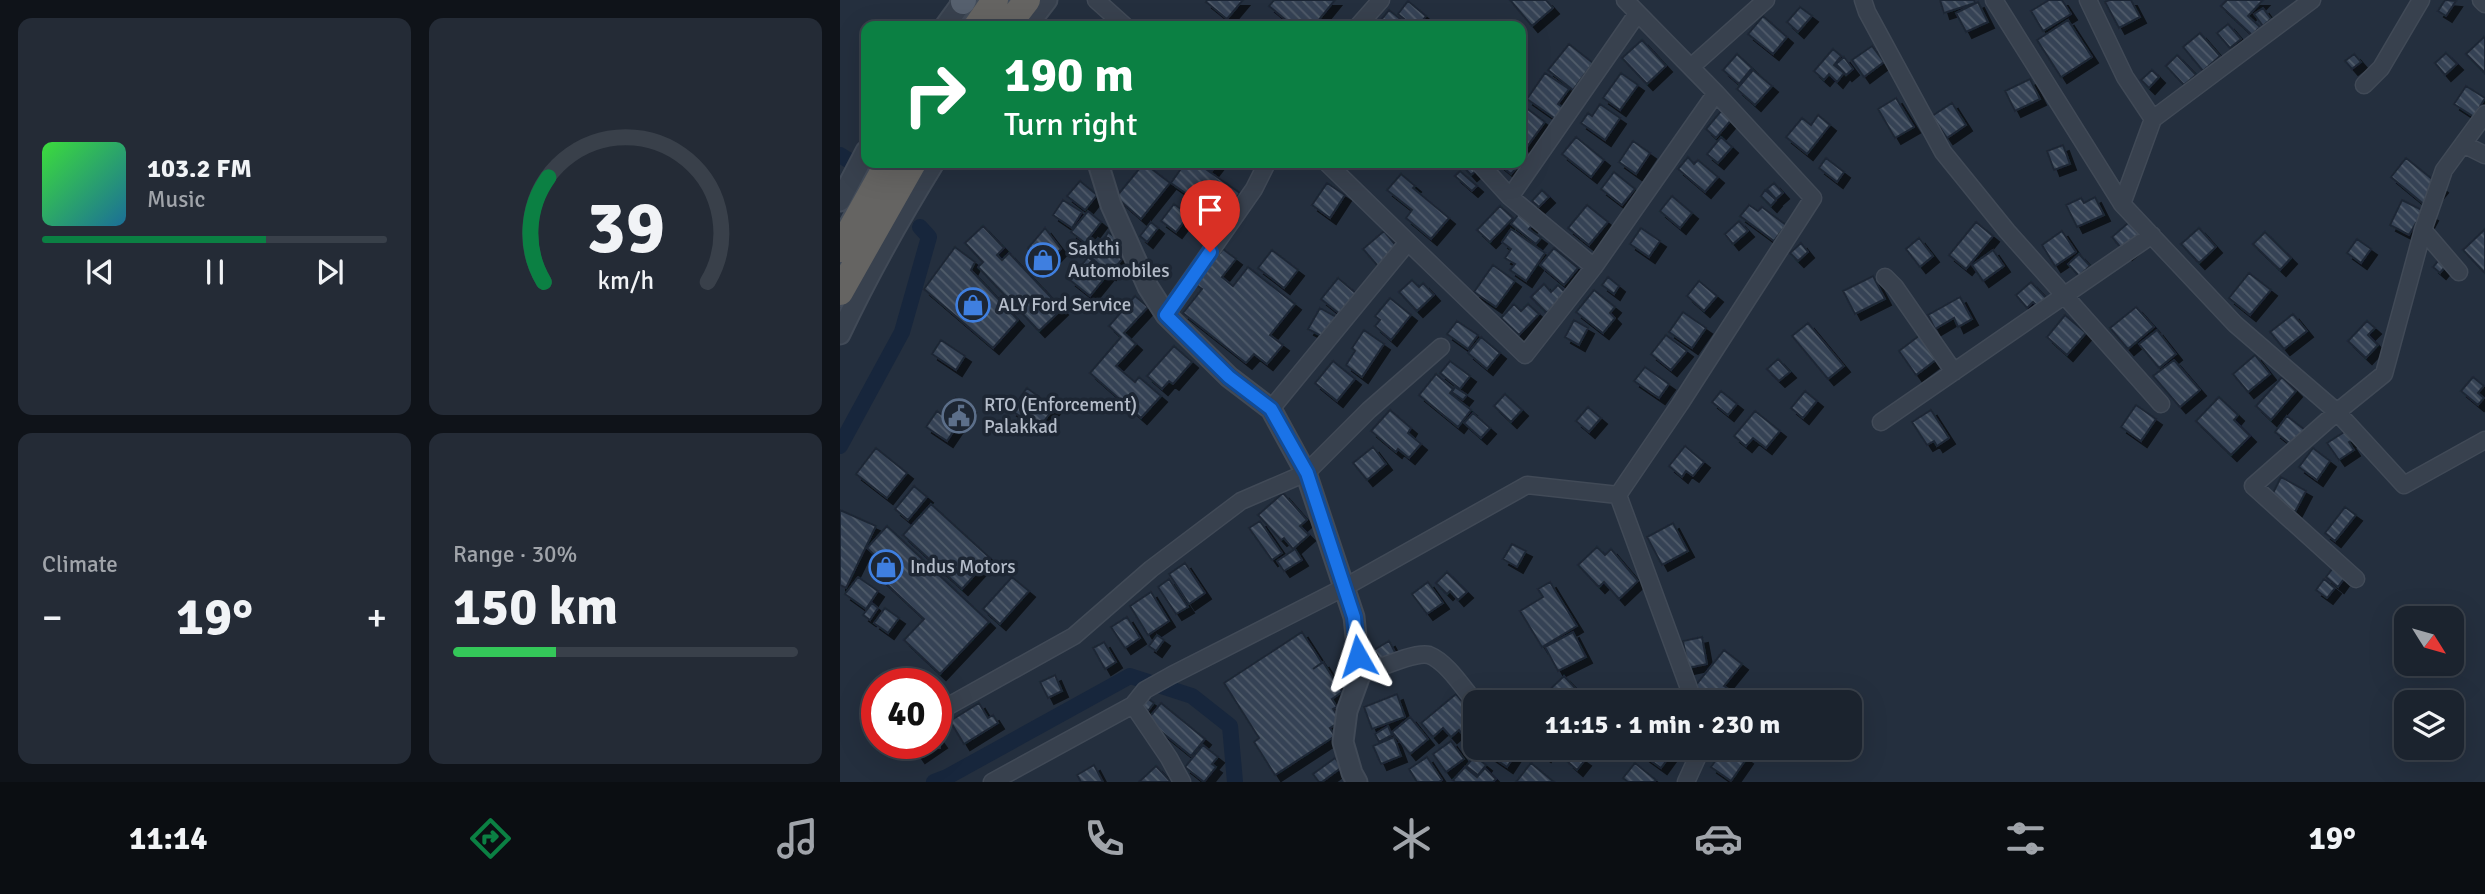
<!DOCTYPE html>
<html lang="en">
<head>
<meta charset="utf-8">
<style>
	:root { --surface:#1b232e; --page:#242b36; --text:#f1f3f6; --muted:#a0a4aa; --line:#39404a; --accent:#0b8043 }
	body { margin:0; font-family:Signika,sans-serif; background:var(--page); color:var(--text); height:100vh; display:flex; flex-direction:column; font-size:26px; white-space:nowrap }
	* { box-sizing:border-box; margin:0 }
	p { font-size:23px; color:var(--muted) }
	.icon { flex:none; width:38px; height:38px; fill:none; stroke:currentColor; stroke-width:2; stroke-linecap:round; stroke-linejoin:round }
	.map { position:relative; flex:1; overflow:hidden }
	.side { display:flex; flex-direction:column; gap:18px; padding:18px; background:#0f1319; width:840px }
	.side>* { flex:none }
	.banner { position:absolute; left:21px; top:21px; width:665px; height:147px; border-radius:14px; box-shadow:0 7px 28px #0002,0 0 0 2px var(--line); background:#0b8043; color:#fff; overflow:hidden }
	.needle { width:46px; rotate:127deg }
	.buttons { position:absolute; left:1554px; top:606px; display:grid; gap:14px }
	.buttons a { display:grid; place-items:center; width:70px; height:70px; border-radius:14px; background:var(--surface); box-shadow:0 7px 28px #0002,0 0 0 2px var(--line); font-size:35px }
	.speed { position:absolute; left:21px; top:668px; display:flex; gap:14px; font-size:35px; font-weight:700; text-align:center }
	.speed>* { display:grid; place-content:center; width:91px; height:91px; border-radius:50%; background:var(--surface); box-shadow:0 7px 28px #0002,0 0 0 2px var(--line); line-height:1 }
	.speed .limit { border:10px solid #d22; background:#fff; color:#111 }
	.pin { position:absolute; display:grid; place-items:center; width:60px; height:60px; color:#fff; margin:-72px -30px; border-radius:50% 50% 50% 0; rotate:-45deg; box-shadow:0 0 7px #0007 }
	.pin .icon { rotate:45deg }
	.me { position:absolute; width:77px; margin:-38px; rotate:354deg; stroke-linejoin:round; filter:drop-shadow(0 0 5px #0008) }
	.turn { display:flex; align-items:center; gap:24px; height:147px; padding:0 28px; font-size:32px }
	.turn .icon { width:91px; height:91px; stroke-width:2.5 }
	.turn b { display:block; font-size:49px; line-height:60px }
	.big { font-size:52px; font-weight:800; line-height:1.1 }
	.side .card { flex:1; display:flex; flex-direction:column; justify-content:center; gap:10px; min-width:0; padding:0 24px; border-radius:14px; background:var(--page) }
	.side .dial { align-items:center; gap:0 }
	.dial svg { height:182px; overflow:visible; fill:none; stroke:var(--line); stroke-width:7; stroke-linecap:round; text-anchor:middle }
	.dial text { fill:var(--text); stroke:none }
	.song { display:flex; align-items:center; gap:21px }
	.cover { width:84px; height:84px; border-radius:10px; background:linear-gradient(135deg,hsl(120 70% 55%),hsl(200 70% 35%)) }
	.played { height:7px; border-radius:4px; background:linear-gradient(90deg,var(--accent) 65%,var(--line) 65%) }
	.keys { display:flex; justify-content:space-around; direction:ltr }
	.heat { display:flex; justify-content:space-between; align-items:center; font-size:38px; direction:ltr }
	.charge { height:10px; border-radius:5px; background:linear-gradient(90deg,#34c759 30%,var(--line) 0) }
	.side .tiles { flex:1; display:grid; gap:18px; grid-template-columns:repeat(2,1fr) }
	.trip { position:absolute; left:623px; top:690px; width:399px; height:70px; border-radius:14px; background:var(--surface); box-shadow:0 7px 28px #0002,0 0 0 2px var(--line); font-weight:800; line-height:70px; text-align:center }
	.tab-bar { display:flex; height:112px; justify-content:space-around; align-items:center; background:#0b0e12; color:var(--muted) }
	.tab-bar .icon { width:49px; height:49px }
	.tab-bar .on { color:var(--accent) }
	.tab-bar b { font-size:32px; color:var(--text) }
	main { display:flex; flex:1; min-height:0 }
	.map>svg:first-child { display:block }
</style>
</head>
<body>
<main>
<section class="side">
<div class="tiles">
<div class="card">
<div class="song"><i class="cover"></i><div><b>103.2 FM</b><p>Music</p></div></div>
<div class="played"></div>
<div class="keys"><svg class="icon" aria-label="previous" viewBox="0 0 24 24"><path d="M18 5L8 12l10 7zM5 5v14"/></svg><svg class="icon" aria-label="pause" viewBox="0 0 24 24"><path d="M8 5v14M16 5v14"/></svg><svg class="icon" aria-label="next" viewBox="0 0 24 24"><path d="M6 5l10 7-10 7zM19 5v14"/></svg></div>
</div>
<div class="card dial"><svg viewBox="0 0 100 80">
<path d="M14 69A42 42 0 1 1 86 69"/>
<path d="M14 69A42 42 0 0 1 16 23" stroke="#0b8043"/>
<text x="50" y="56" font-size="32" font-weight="700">39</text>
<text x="50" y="72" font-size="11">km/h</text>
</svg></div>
<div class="card"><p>Climate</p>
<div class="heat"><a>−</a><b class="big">19°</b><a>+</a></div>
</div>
<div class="card"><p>Range · 30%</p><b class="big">150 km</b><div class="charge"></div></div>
</div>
</section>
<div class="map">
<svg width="1645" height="782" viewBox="0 0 1645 782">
	<defs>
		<pattern id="building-back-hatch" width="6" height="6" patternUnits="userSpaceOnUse" patternTransform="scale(1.75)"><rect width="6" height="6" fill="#364354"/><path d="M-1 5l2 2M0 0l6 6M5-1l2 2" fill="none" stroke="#515c6b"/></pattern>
		<filter id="shadow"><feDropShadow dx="6" dy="6" stdDeviation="0" flood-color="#0009"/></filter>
	</defs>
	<rect width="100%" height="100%" fill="#242f3e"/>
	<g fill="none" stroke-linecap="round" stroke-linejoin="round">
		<path stroke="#17263c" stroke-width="16" d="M0 155 8 160
			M0 446 62 332 89 237 80 227
			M94 782 107 777 290 676 352 696 390 726 395 782"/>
	</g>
	<path fill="url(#building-back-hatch)" stroke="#1f2835" stroke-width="2" filter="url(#shadow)" d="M367 0H403L387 19 366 2Z
		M434 0H495L474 26H453L429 6Z
		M670 0H706L713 8 692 26Z
		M1100 0H1134L1135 3 1104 13Z
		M1209 0H1222L1231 14 1203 31 1191 11Z
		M1269 0H1291L1300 17 1279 28 1265 2Z
		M1387 0H1423L1408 16 1420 27 1412 35 1381 6Z
		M1605 0 1616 1 1606 16 1598 11Z
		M568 1 586 16 578 26H573L558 14Z
		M1138 2 1148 22 1126 32 1116 13Z
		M960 7 972 16 958 32 947 22Z
		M1423 8 1431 19 1423 26 1414 14Z
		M549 10 569 26H536Z
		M923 16 947 37 933 54 908 34Z
		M1228 20 1252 57 1221 77 1197 40Z
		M1388 24 1401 39 1390 48 1377 33Z
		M1360 33 1380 56 1363 71 1343 47Z
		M1644 37 1645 39V73L1626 54Z
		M802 40 826 66 807 84 782 58Z
		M729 44 753 63 733 90 708 70Z
		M1032 46 1044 62 1024 77 1012 60Z
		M993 49 1001 56 994 65 1004 73 997 82 989 74 984 80 974 71Z
		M1606 53 1617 64 1605 75 1595 63Z
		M897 54 912 68 899 84 883 70Z
		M1514 54 1521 62 1512 69 1505 61Z
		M1337 55 1356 75 1344 85 1326 66Z
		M1004 57 1013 69 1006 75 996 64Z
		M913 70 932 86 915 105 897 89Z
		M1312 70 1319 77 1309 88 1301 80Z
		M705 73 729 89 718 104 725 109 717 120 687 99Z
		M781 73 798 85 780 110 763 98Z
		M1190 79 1200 99 1175 111 1165 91Z
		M1626 86 1645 98 1634 117 1614 104Z
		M1056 98 1074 127 1055 138 1038 109Z
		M1112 103 1126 125 1107 138 1092 116Z
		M681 104 705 122 686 148 681 144Z
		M760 104 780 118 765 140 741 123 748 113 752 116Z
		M881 111 892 119 876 138 866 129Z
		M978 115 990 125 967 154 946 137 962 118 971 125Z
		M736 137 764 160 751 177 722 154Z
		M881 137 892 147 878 163 867 154Z
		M793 141 810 153 796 174 779 162Z
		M1223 145 1230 164 1214 170 1207 151Z
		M681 153 686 157 671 174 658 163H681Z
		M848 157 854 164 858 160 878 177 865 192 838 169Z
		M986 158 1004 172 997 182 979 168Z
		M1566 158 1602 187 1586 206 1551 177Z
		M304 163 330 183 301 219 276 197Z
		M345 163H357L400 193 381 218 331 183Z
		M360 163H378L372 171Z
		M622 163H635L639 168 631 175 621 164Z
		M620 171 637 186 632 191 615 176Z
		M774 172 795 189 782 205 761 189Z
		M561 174 575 186 573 188 609 218 591 239 566 218 572 210 547 190Z
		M240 181 257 195 245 210 227 196Z
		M487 183 505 195 490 218 472 205Z
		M934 183 943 193 936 199 927 189Z
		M702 190 709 197 699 207 692 201Z
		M925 190 936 200 931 206 921 196Z
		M832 196 852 213 840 228 820 211Z
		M1255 197 1264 215 1237 227 1226 205 1241 198 1244 203Z
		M223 200 242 212 232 228 213 215Z
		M1562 200 1592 215 1585 228 1576 223 1569 235 1550 225Z
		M334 204 349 215 336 232 321 221Z
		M747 205 768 222 749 245 728 228Z
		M909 205 918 211 922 207 946 225 934 241 900 216Z
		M660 206 673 218 650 242 637 230Z
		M248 211 261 222 245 243 231 232Z
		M681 211 695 222 689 229 701 238 696 244 671 224Z
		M1296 216 1311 233 1286 254 1272 237Z
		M899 221 908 231 893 244 885 234Z
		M311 222 318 228 307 242 300 236Z
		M1136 222 1153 236 1126 269 1109 255Z
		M143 226 164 248 157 255 162 260 169 253 222 309 199 331 138 267 143 262 125 243Z
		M205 228 221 249 201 270 188 248Z
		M801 228 820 241 809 257 790 244Z
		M1359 228 1376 247 1359 263 1341 244Z
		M671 229 705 253 686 281 670 270 675 264 665 258 671 249 662 242Z
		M1645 229V273L1623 250Z
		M544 231 558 248 538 266 523 249Z
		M1222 231 1236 252 1215 266 1202 245Z
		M268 232 276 238 273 243 265 238Z
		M1425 232 1451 258 1440 270 1413 244Z
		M258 238 282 259 270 274 246 253Z
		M1079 238 1093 256 1080 267 1066 249Z
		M1517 239 1531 249 1521 263 1507 253Z
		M961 243 968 252 958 261 950 253Z
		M115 247 135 262 131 270 178 320 153 348 84 289Z
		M714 248 738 268 724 285 700 265Z
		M383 249 396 259 382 277 393 286 408 267 455 304 430 335 443 345 427 364 414 354 406 363 343 313 362 289 355 284Z
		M432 250 458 270 444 288 418 268Z
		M1153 250 1164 266 1143 281 1132 265Z
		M1239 254 1250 266 1239 276 1228 264Z
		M1602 256 1609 262 1600 273 1593 267Z
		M248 257 268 274 250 296 230 280Z
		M653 265 675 281 656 307 634 292Z
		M1409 273 1431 290 1410 315 1389 298Z
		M1033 276 1045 299 1015 314 1003 291Z
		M768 277 779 286 774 294 762 285Z
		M498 278 518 295 501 315 481 299Z
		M572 280 579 287 583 283 594 295 577 311 559 292Z
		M859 281 877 296 864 311 847 296Z
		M1191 282 1207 299 1198 307 1193 302 1187 308 1176 295Z
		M704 284 711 292 718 285 726 293 707 313 691 297Z
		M754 290 775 307 770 313 775 318 763 333 736 312Z
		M295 296 308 307 284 333 296 344 276 366 295 382 299 377 321 396 301 418 250 373 281 337 269 326Z
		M1120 297 1132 319 1118 327 1114 318 1095 329 1088 315Z
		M550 298 571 315 551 340 535 326 540 320 535 316Z
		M674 304 681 311 688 304 699 314 679 335 661 318Z
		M1296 307 1314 327 1288 349 1270 328Z
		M480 308 496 317 485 338 468 329Z
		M843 312 866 328 852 348 829 332Z
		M1453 314 1467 331 1444 349 1430 332Z
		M1225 315 1246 333 1227 355 1207 337Z
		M734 320 748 328 739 345 725 337Z
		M617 321 638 335 628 349 607 334Z
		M1527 321 1535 328 1528 335 1538 345 1526 358 1508 341Z
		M968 323 1004 366 988 379 952 336Z
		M524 330 544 344 522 377 506 365 515 351 512 348Z
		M1317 330 1336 354 1319 368 1299 344Z
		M826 335 847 351 831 370 811 354Z
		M1080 335 1097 359 1076 375 1059 351Z
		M641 337 660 353 647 369 628 353Z
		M101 340 125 356 116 370 92 354Z
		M334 346 352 362 333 384 329 381 322 389 307 376Z
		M1415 355 1430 374 1408 392 1393 374Z
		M938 359 950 372 939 381 927 369Z
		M1334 360 1360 390 1340 407 1313 376Z
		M493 361 515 379 497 401 475 383Z
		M610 361 630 376 620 389 600 373Z
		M805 367 829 384 819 398 794 381Z
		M596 374 613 389 610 393 631 410 618 427 579 395Z
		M1442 377 1456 391 1431 420 1416 406Z
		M1633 377 1644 386 1638 393 1644 398 1638 405 1621 391Z
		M615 387 627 395 623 400 612 392Z
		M187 388 214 408 198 429 171 410Z
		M881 391 897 404 888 415 872 402Z
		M965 391 977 401 963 418 951 408Z
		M665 394 682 410 671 422 654 406Z
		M1379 397 1398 415 1394 420 1410 436 1391 455 1356 421Z
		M116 398 130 407 107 441 86 427 97 411 104 416Z
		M1296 405 1316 419 1301 441 1281 427Z
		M748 407 761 418 749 432 736 421Z
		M550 410 571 428 568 433 581 444 569 458 558 449 556 452 531 431Z
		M1091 410 1109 438 1097 446 1094 441 1087 445 1072 422Z
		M915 411 940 431 926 448 913 438 906 446 894 436Z
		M633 413 650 428 641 438 624 423Z
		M1447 416 1465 430 1453 446 1435 432Z
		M1512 427 1518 437 1509 442 1514 450 1499 460 1487 443Z
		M845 446 864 462 853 476 846 471 842 477 829 466Z
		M533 447 546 464 527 480 513 463Z
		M36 448 67 473 47 498 16 474Z
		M1473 448 1490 461 1477 480 1459 467Z
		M1441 477 1466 491 1455 512 1430 499Z
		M74 486 87 497 68 520 55 509Z
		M443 493 467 520 460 526 469 535 453 549 444 538 441 540 418 515Z
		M91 504 150 558 122 589 63 535Z
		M1505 507 1516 515 1495 541 1485 533Z
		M0 510 36 526 6 588 0 585Z
		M420 521 442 553 432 560 409 528Z
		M833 523 848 551 822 565 807 537Z
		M47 526 149 622 100 674 64 640 84 619 37 575 46 566 27 548Z
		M672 544 686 551 677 567 663 559Z
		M757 547 765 555 771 549 798 581 779 599 764 582 759 587 738 565Z
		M455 549 462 560 444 571 437 561Z
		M345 563 365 593 349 604 329 574Z
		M1496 564 1508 573 1498 587 1486 577Z
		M607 572 627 592 618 600 610 591 607 594 596 583Z
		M18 577 38 591 26 609 5 594Z
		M172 577 189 591 160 624 143 609Z
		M329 579 348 607 336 614 318 587Z
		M1484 579 1495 588 1487 598 1476 590Z
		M588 582 603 603 587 614 572 594Z
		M710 582 737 626 702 647 680 611 703 597 698 589Z
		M311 592 329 621 308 635 290 606Z
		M32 603 38 608 30 620 23 615Z
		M45 608 59 618 48 633 34 623Z
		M287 617 300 638 285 648 271 627Z
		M462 632 482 663 473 669 483 662 502 692 492 699 497 707 493 709 501 721 490 728 495 736 435 775 414 742 419 738 384 683Z
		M733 632 746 657 718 671 705 647Z
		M317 635 324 640 316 651 309 646Z
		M862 637 867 664 848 668 843 641Z
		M549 641 556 654 542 663 534 650Z
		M264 642 276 662 265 669 253 648Z
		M884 650 902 664 884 686 887 688 874 702 855 686Z
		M215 675 222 691 208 698 200 682Z
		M724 676 748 702H708L703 696Z
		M907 690 923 702H899Z
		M557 694 565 717 532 729 524 707Z
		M616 694 635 717V734L628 741 619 730 611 737 603 728 593 737 581 723Z
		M307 698 314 703 308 711 301 705Z
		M139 703 148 718 153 715 158 723 124 744 110 721Z
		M321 703 365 739 351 756 307 720Z
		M570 717 588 739 570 754 552 732Z
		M548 726 552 735 539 742 535 734Z
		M96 735 101 742 79 757 70 744H96Z
		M554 737 561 756 541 764 533 746Z
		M611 741 624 759 606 772 593 754Z
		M363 745 378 757 372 764 376 767 364 782 345 767Z
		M648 747H676L679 749 667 767 645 752Z
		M692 747H711L705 756Z
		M803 747H824L832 753 821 768 800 753Z
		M885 747H891L907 758 891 781 871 767Z
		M735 753 745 760 737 770 728 762Z
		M635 756 646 765 638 775 626 766Z
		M587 757 602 780 599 782H577L569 769Z
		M495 758 502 767 482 782H479L473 774Z
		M691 763 714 782H676Z
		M795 763 816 780 814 782H788L783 778Z
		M254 765 263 782H241L237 775Z
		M316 766 331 782H299Z
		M625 767 637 777 645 768 656 779 653 782H615L613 780Z"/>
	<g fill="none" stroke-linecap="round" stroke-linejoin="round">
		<defs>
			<path id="minor" d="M256 0 285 26
				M785 0 876 93 973 198 840 404 778 495 854 702
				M1023 0 1027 12 1103 152 1167 231 1321 404
				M1154 0 1282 204
				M1248 0 1285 77 1313 119 1282 204 1395 324 1497 412 1413 486 1516 579
				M1641 0 1645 4
				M518 26 541 0
				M851 67 926 0
				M1524 85 1541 68 1581 0
				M1313 119 1472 0
				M1623 144 1645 155
				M487 163 568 242
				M639 163 670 197 797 14
				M670 197 754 267
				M1583 230 1544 374 1497 412 1564 485 1645 440
				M1619 272 1583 230 1604 170 1645 114
				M1045 277 1055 287 1114 372
				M326 315 414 189 427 163
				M431 409 568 242 685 355 754 267 876 93
				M1041 422 1312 235
				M520 675C535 670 575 651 589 655 607 662 623 688 635 702
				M293 705 329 758 342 782
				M103 709 234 636 311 569 401 501 466 473 529 410 601 347
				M152 782 293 705 305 690 332 675 505 587 687 485 778 495
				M846 782 862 747"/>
			<path id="tertiary" d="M105 26 124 0
				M187 26 207 0
				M258 163 271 205 308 287 326 315 389 377 431 409 466 473 514 617 520 675 507 711 503 742 512 773 517 782
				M0 201 26 151
				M0 334C28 275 60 218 94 163"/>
			<path id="primary" d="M123 2 124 0"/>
			<path id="trunk" d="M137 26 155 0
				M167 26 187 0
				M0 249 48 163
				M0 292 73 163"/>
		</defs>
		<use href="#minor" stroke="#414a57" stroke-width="19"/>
		<use href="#tertiary" stroke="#414a57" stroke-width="23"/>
		<use href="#primary" stroke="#414a57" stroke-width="28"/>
		<use href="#trunk" stroke="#434c59" stroke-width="30"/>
		<use href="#minor" stroke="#38414e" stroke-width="16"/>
		<use href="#tertiary" stroke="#38414e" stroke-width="19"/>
		<use href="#primary" stroke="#56606e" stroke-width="24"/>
		<use href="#trunk" stroke="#656462" stroke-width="26"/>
	</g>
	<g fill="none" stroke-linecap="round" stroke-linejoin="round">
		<defs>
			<path id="route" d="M370 252 326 315 389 377 431 409 467 473 514 617 518 656"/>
		</defs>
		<use href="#route" stroke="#114b97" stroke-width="18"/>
		<use href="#route" stroke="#1a73e8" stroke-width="12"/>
	</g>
	<defs>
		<symbol id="shop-ring" viewBox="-11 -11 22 22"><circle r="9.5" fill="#1d2633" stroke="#3f7fe0" stroke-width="1.5"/><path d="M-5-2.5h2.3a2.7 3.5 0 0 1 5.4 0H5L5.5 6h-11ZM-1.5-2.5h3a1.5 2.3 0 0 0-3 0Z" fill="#3f7fe0"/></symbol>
		<symbol id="civic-ring" viewBox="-11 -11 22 22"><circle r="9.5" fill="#1d2633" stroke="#5c6f8a" stroke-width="1.5"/><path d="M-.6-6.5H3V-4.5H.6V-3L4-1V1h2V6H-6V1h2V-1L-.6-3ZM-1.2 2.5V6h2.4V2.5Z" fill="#5c6f8a"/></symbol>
	</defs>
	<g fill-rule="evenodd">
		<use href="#shop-ring" x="184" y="241" width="38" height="38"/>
		<use href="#shop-ring" x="114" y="286" width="38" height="38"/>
		<use href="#civic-ring" x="100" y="397" width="38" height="38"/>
		<use href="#shop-ring" x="27" y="548" width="38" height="38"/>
	</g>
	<g text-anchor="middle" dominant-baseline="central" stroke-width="7" stroke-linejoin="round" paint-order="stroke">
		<g font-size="19" fill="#b4bcc9" stroke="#1d2633" text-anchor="start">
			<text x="228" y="249">Sakthi<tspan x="228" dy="22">Automobiles</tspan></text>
			<text x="158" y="305">ALY Ford Service</text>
			<text x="144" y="405">RTO (Enforcement)<tspan x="144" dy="22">Palakkad</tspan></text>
			<text x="70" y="567">Indus Motors</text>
		</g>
	</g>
</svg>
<div class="buttons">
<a><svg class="needle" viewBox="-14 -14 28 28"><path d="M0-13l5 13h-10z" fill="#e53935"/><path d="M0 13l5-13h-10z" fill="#a0a4aa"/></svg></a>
<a><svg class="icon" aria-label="layers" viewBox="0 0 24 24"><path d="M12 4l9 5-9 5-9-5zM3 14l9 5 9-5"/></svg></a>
</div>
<div class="speed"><div class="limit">40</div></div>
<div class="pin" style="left:370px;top:252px;background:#d93025"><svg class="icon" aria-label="arrive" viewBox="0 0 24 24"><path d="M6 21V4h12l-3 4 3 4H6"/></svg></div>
<svg class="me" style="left:518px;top:656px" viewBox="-20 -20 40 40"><path d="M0-17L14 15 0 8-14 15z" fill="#1a73e8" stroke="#fff" stroke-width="4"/></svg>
<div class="trip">11:15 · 1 min · 230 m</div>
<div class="banner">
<div class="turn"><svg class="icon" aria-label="right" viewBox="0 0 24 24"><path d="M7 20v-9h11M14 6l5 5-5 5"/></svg><div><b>190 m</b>Turn right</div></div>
</div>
</div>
</main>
<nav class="tab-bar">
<b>11:14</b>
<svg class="icon on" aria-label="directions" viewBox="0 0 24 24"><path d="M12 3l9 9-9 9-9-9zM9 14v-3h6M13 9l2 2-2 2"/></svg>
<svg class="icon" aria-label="music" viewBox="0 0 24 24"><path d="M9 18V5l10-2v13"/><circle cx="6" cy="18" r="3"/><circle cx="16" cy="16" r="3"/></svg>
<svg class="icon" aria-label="phone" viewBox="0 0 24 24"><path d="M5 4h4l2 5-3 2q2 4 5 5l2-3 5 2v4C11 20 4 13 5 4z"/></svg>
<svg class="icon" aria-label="climate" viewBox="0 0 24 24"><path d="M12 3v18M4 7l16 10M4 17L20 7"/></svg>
<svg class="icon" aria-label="car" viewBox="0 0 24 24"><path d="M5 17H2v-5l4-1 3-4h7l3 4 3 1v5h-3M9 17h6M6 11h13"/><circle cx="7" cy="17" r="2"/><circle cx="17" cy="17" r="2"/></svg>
<svg class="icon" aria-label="filters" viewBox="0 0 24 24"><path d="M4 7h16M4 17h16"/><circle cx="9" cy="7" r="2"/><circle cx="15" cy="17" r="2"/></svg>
<b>19°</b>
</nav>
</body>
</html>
